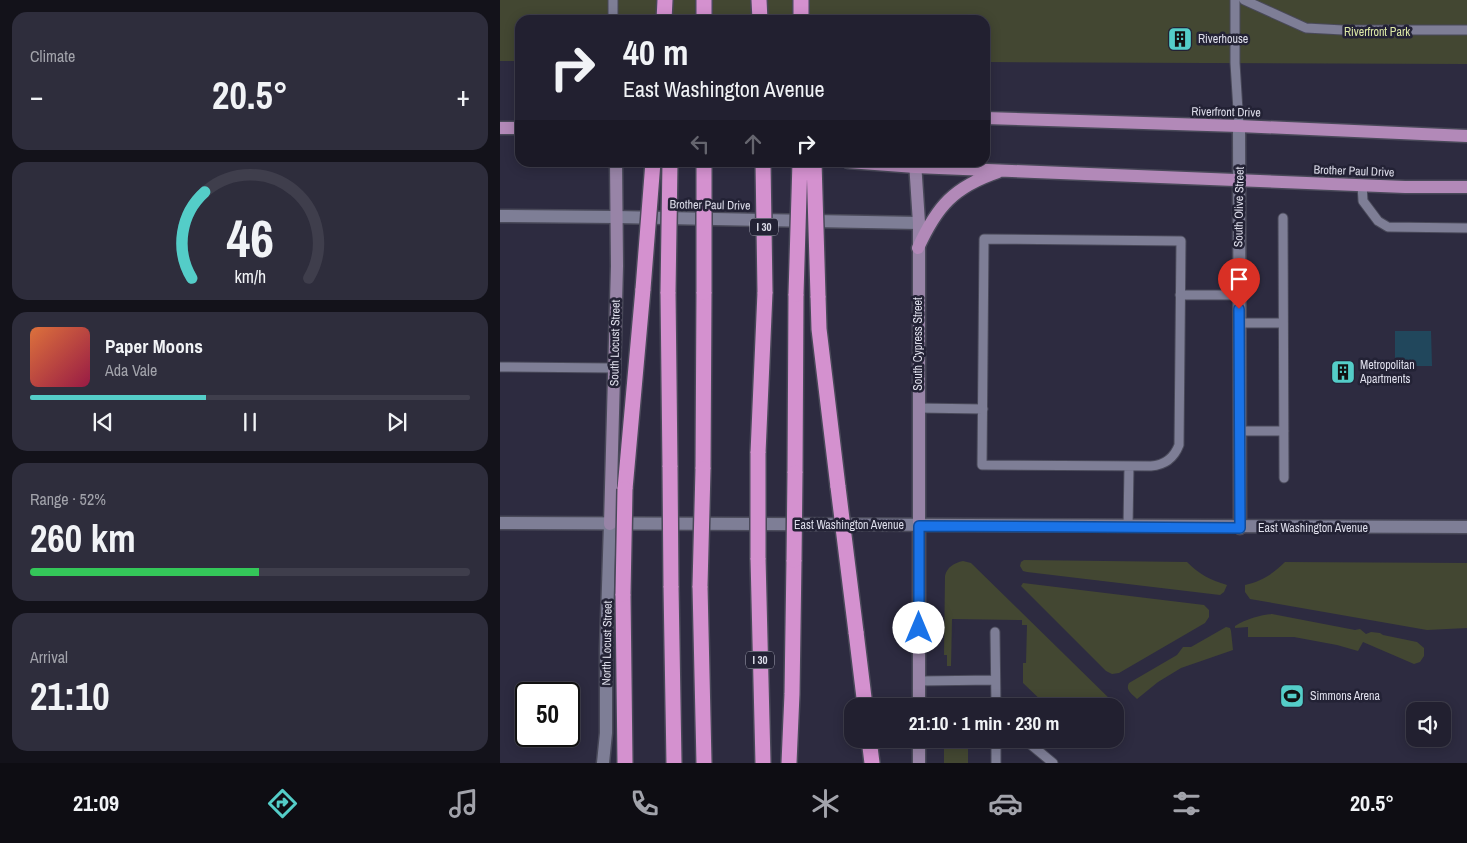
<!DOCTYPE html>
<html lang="en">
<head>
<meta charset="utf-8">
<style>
	:root { --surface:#222030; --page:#2e2d3c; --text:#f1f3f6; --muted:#a2a3ab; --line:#3f3e4c; --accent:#54cdc8 }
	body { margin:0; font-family:"Archivo Narrow",sans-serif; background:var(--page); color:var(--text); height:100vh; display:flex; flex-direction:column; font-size:19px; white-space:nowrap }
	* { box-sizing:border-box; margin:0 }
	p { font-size:16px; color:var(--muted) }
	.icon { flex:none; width:28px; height:28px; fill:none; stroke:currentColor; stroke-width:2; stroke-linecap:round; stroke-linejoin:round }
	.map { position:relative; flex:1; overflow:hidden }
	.drawer { display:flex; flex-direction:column; gap:12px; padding:12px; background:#13121a; width:500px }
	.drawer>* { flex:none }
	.banner { position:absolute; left:15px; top:15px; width:475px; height:152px; border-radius:15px; box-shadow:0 2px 12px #0003,0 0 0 1px var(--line); background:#222030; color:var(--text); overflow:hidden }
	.buttons { position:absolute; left:906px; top:702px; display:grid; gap:10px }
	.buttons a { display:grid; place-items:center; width:45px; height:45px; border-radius:10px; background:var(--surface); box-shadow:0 2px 12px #0003,0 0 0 1px var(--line); font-size:25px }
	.speed { position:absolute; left:15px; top:682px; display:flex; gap:10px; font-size:25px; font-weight:700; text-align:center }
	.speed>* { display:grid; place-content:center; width:65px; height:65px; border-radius:50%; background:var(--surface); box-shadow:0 2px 12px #0003,0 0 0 1px var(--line); line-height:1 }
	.speed .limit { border:2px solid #111; border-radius:8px; background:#fff; color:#111 }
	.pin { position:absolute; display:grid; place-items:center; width:42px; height:42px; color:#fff; margin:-51px -21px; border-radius:50% 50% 50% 0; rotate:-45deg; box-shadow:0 0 5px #0007 }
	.pin .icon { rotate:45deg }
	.me { position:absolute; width:55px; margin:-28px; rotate:0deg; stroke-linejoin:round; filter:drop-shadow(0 0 4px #0008) }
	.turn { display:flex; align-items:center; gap:18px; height:105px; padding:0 25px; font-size:22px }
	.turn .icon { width:65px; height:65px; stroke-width:2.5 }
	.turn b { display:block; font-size:35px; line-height:42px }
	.lanes { display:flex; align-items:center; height:48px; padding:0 25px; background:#0003; justify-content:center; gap:25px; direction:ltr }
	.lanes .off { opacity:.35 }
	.big { font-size:38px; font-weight:700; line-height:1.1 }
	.drawer .widget { flex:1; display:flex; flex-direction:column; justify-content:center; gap:8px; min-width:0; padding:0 18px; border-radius:15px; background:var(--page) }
	.drawer .dial { align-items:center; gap:0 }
	.dial svg { height:130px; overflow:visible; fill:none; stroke:var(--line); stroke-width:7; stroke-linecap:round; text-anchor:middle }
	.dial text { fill:var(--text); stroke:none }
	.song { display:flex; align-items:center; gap:15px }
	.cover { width:60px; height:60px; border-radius:8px; background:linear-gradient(135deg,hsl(20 70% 55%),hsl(340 70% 35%)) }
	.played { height:5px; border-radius:2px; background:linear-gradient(90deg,var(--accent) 40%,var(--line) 40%) }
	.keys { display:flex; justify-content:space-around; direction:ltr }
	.heat { display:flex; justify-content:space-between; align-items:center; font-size:28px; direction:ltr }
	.charge { height:8px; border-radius:4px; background:linear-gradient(90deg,#34c759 52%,var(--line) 0) }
	.trip { position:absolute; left:344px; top:698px; width:280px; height:50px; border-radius:15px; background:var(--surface); box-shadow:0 2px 12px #0003,0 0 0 1px var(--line); font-weight:700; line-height:50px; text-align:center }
	.dock { display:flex; height:80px; justify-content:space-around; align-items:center; background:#0e0d13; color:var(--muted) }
	.dock .icon { width:35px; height:35px }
	.dock .on { color:var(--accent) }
	.dock b { font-size:22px; color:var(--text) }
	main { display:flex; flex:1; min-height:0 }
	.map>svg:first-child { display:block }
</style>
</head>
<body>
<main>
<section class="drawer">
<div class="widget"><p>Climate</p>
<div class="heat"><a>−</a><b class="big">20.5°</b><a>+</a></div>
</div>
<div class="widget dial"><svg viewBox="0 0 100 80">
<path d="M14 69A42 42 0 1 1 86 69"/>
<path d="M14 69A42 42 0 0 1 22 16" stroke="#54cdc8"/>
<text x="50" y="56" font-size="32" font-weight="700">46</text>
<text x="50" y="72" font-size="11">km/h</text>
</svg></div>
<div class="widget">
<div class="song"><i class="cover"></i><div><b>Paper Moons</b><p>Ada Vale</p></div></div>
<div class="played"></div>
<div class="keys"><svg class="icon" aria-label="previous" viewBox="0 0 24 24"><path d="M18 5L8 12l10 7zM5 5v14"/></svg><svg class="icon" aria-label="pause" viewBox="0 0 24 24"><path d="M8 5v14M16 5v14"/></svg><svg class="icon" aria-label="next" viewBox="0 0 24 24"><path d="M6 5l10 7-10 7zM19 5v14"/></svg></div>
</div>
<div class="widget"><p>Range · 52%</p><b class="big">260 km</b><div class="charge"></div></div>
<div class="widget"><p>Arrival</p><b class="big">21:10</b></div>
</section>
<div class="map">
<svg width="967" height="763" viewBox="0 0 967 763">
	<rect width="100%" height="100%" fill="#2d2b40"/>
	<path fill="#434732" d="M0 0H967V64L485 62V20H20V61H0Z
		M524 560 687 562C699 574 710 580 727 585L724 592 720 595 527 572 523 571 520 566 521 562Z
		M463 561 471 563 616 705 614 706H547L523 683V663H526L527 625H522V620L452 619 451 666H447V655H444L445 576C447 567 454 563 463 561Z
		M785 562 967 563V628L927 630 750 599 745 592V585C762 581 773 574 785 562Z
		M523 583 704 605 709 610V617L705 623 619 673 612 674 606 671 521 586Z
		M772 614 855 630 860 629 866 634 871 632 880 633 883 635 917 642 924 648V656L920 662 914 664 863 642 858 651 837 645 794 637H748V627L735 628V626C746 619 760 615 772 614Z
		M726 627 730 628 731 631 733 650 681 668 658 682 637 699C632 694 625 690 629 683L677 655 683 647H691Z
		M444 739H468V763H444Z"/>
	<path fill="#21475c" d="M895 331H931L932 366H895Z"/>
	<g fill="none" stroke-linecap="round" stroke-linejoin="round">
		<defs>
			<path id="service" d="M113 0V20
				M735 0V63L739 126
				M744 0 806 28 843 30H967
				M862 185 863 201 878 221 888 227 967 228
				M783 218 784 478
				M484 239 681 241 679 445C674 458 665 465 651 466L482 465Z
				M680 295H739
				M739 323H783
				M0 367 113 368
				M418 408 483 409
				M739 431H784
				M628 527 629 466
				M495 632 496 706
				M419 681 495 680
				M496 739V763
				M524 739 553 763"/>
			<path id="minor" d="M739 126 740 528
				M0 216 116 217 419 223
				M103 763 106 733V649L110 524"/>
			<path id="tertiary" d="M0 523 967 527"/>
			<path id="secondary" d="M415 162 419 223V706
				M110 524 117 266 116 162
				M419 763V739"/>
			<path id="primary" d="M485 118 739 126 967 136
				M0 128H20
				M348 162 415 167 905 187H967
				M418 248C437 206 454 187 498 172"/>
			<path id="motorway" d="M204 0V20
				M259 0 260 20
				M164 20 165 0
				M301 20V0
				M168 292 170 467
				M318 296 319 329 338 487
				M258 453 265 292
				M203 469 204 292
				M295 473 296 294
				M125 489 143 289
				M258 558 263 763
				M171 586 174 763
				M200 586 204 763
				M123 594 125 763
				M356 632 365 706
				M369 739 372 763
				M289 763 292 694 294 560"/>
		</defs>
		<use href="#service" stroke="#494959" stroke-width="11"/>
		<use href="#minor" stroke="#494959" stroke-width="15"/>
		<use href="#tertiary" stroke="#494959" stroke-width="15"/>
		<use href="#secondary" stroke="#494959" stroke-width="15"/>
		<use href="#primary" stroke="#494959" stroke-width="15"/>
		<use href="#motorway" stroke="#494959" stroke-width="18"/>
		<use href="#service" stroke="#7e7e96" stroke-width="9"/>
		<use href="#minor" stroke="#7e7e96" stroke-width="12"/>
		<use href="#tertiary" stroke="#7e7e96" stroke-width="12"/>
		<use href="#secondary" stroke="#9884a7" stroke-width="12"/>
		<use href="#primary" stroke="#b289b8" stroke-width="12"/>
		<use href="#motorway" stroke="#d491cf" stroke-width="15"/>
		<defs>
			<path id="motorway-bridge" d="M204 162V292
				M263 162 265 292
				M314 162 318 296
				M143 289 153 162
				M168 292 170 162
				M296 294 300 162
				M170 467 171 586
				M338 487 356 632
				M258 558V453
				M294 560 295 473
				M200 586 203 469
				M123 594 125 489"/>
		</defs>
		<use href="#motorway-bridge" stroke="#494959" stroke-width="18" stroke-linecap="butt"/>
		<use href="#motorway-bridge" stroke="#d491cf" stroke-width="15"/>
	</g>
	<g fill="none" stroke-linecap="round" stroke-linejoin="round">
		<defs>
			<path id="route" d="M419 628V526L740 528 739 309"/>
		</defs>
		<use href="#route" stroke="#114b97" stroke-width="12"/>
		<use href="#route" stroke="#1a73e8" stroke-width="9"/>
	</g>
	<defs>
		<symbol id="building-square" viewBox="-11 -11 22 22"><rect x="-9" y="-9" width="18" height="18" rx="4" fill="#54cdc8" stroke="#232235"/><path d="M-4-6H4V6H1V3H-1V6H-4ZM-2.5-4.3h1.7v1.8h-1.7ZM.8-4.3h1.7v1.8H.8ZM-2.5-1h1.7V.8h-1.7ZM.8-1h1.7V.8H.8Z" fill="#111"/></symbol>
		<symbol id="stadium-square" viewBox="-11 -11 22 22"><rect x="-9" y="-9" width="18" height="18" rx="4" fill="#54cdc8" stroke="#232235"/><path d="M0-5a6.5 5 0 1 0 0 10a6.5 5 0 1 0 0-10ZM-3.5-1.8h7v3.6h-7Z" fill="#111"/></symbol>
	</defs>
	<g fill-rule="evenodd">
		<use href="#building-square" x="666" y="25" width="28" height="28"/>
		<use href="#building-square" x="829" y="358" width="28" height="28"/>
		<use href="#stadium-square" x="778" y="682" width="28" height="28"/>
	</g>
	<g text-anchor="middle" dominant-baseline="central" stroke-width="5" stroke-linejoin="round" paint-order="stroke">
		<g fill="#232235" stroke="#a6a6b4" stroke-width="1">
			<rect x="250" y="218.5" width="28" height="17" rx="4"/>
			<rect x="246" y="651.5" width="28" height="17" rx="4"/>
		</g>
		<g font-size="11" font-weight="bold" fill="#dedeeb">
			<text x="264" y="227">I 30</text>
			<text x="260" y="660">I 30</text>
		</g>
		<g font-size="12" fill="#dbe7a5" stroke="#232235">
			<text x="877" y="32">Riverfront Park</text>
		</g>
		<g font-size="12" fill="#dedeeb" stroke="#232235" text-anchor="start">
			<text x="698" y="39">Riverhouse</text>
			<text x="860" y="365">Metropolitan<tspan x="860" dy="14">Apartments</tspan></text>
			<text x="810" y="696">Simmons Arena</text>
		</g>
		<g font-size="12" fill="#dedeeb" stroke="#232235">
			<text transform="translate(726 112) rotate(1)">Riverfront Drive</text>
			<text transform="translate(854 171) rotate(2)">Brother Paul Drive</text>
			<text transform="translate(210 205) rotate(1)">Brother Paul Drive</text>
			<text transform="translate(739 207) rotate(-89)">South Olive Street</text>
			<text transform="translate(115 343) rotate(-89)">South Locust Street</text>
			<text transform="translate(418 344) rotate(-90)">South Cypress Street</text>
			<text x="349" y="525">East Washington Avenue</text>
			<text x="813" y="528">East Washington Avenue</text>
			<text transform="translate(107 643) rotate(-89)">North Locust Street</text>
		</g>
	</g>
</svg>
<div class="buttons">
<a><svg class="icon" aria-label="sound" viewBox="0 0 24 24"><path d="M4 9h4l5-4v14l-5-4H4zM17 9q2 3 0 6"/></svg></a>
</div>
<div class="speed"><div class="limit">50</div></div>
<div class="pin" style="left:739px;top:309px;background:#d93025"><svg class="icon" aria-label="arrive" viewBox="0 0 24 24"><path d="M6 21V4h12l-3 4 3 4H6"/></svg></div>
<svg class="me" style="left:419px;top:628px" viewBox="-20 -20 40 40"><circle r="19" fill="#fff"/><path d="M0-13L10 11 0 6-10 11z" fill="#1a73e8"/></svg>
<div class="trip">21:10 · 1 min · 230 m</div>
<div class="banner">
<div class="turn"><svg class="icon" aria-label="right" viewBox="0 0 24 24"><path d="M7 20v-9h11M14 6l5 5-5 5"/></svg><div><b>40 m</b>East Washington Avenue</div></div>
<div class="lanes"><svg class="icon off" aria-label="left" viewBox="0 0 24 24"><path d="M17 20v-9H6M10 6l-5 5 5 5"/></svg><svg class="icon off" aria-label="ahead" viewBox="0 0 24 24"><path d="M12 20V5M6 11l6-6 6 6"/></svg><svg class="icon" aria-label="right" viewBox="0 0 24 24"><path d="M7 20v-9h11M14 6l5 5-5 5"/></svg></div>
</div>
</div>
</main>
<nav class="dock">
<b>21:09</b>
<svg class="icon on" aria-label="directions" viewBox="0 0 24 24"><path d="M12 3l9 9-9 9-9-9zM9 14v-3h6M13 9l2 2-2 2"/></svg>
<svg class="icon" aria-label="music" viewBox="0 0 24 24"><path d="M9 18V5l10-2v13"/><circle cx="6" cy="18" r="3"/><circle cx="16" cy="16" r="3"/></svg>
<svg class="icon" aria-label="phone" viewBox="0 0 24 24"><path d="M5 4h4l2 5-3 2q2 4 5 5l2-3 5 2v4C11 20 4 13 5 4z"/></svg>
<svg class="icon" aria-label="climate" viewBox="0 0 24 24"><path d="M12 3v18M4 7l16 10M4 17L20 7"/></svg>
<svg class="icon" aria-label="car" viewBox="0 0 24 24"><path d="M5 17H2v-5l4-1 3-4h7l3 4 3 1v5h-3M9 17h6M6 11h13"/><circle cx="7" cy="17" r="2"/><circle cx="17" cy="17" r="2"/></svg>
<svg class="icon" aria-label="filters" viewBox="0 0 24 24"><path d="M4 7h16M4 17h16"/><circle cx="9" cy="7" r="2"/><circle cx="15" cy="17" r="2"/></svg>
<b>20.5°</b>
</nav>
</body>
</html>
